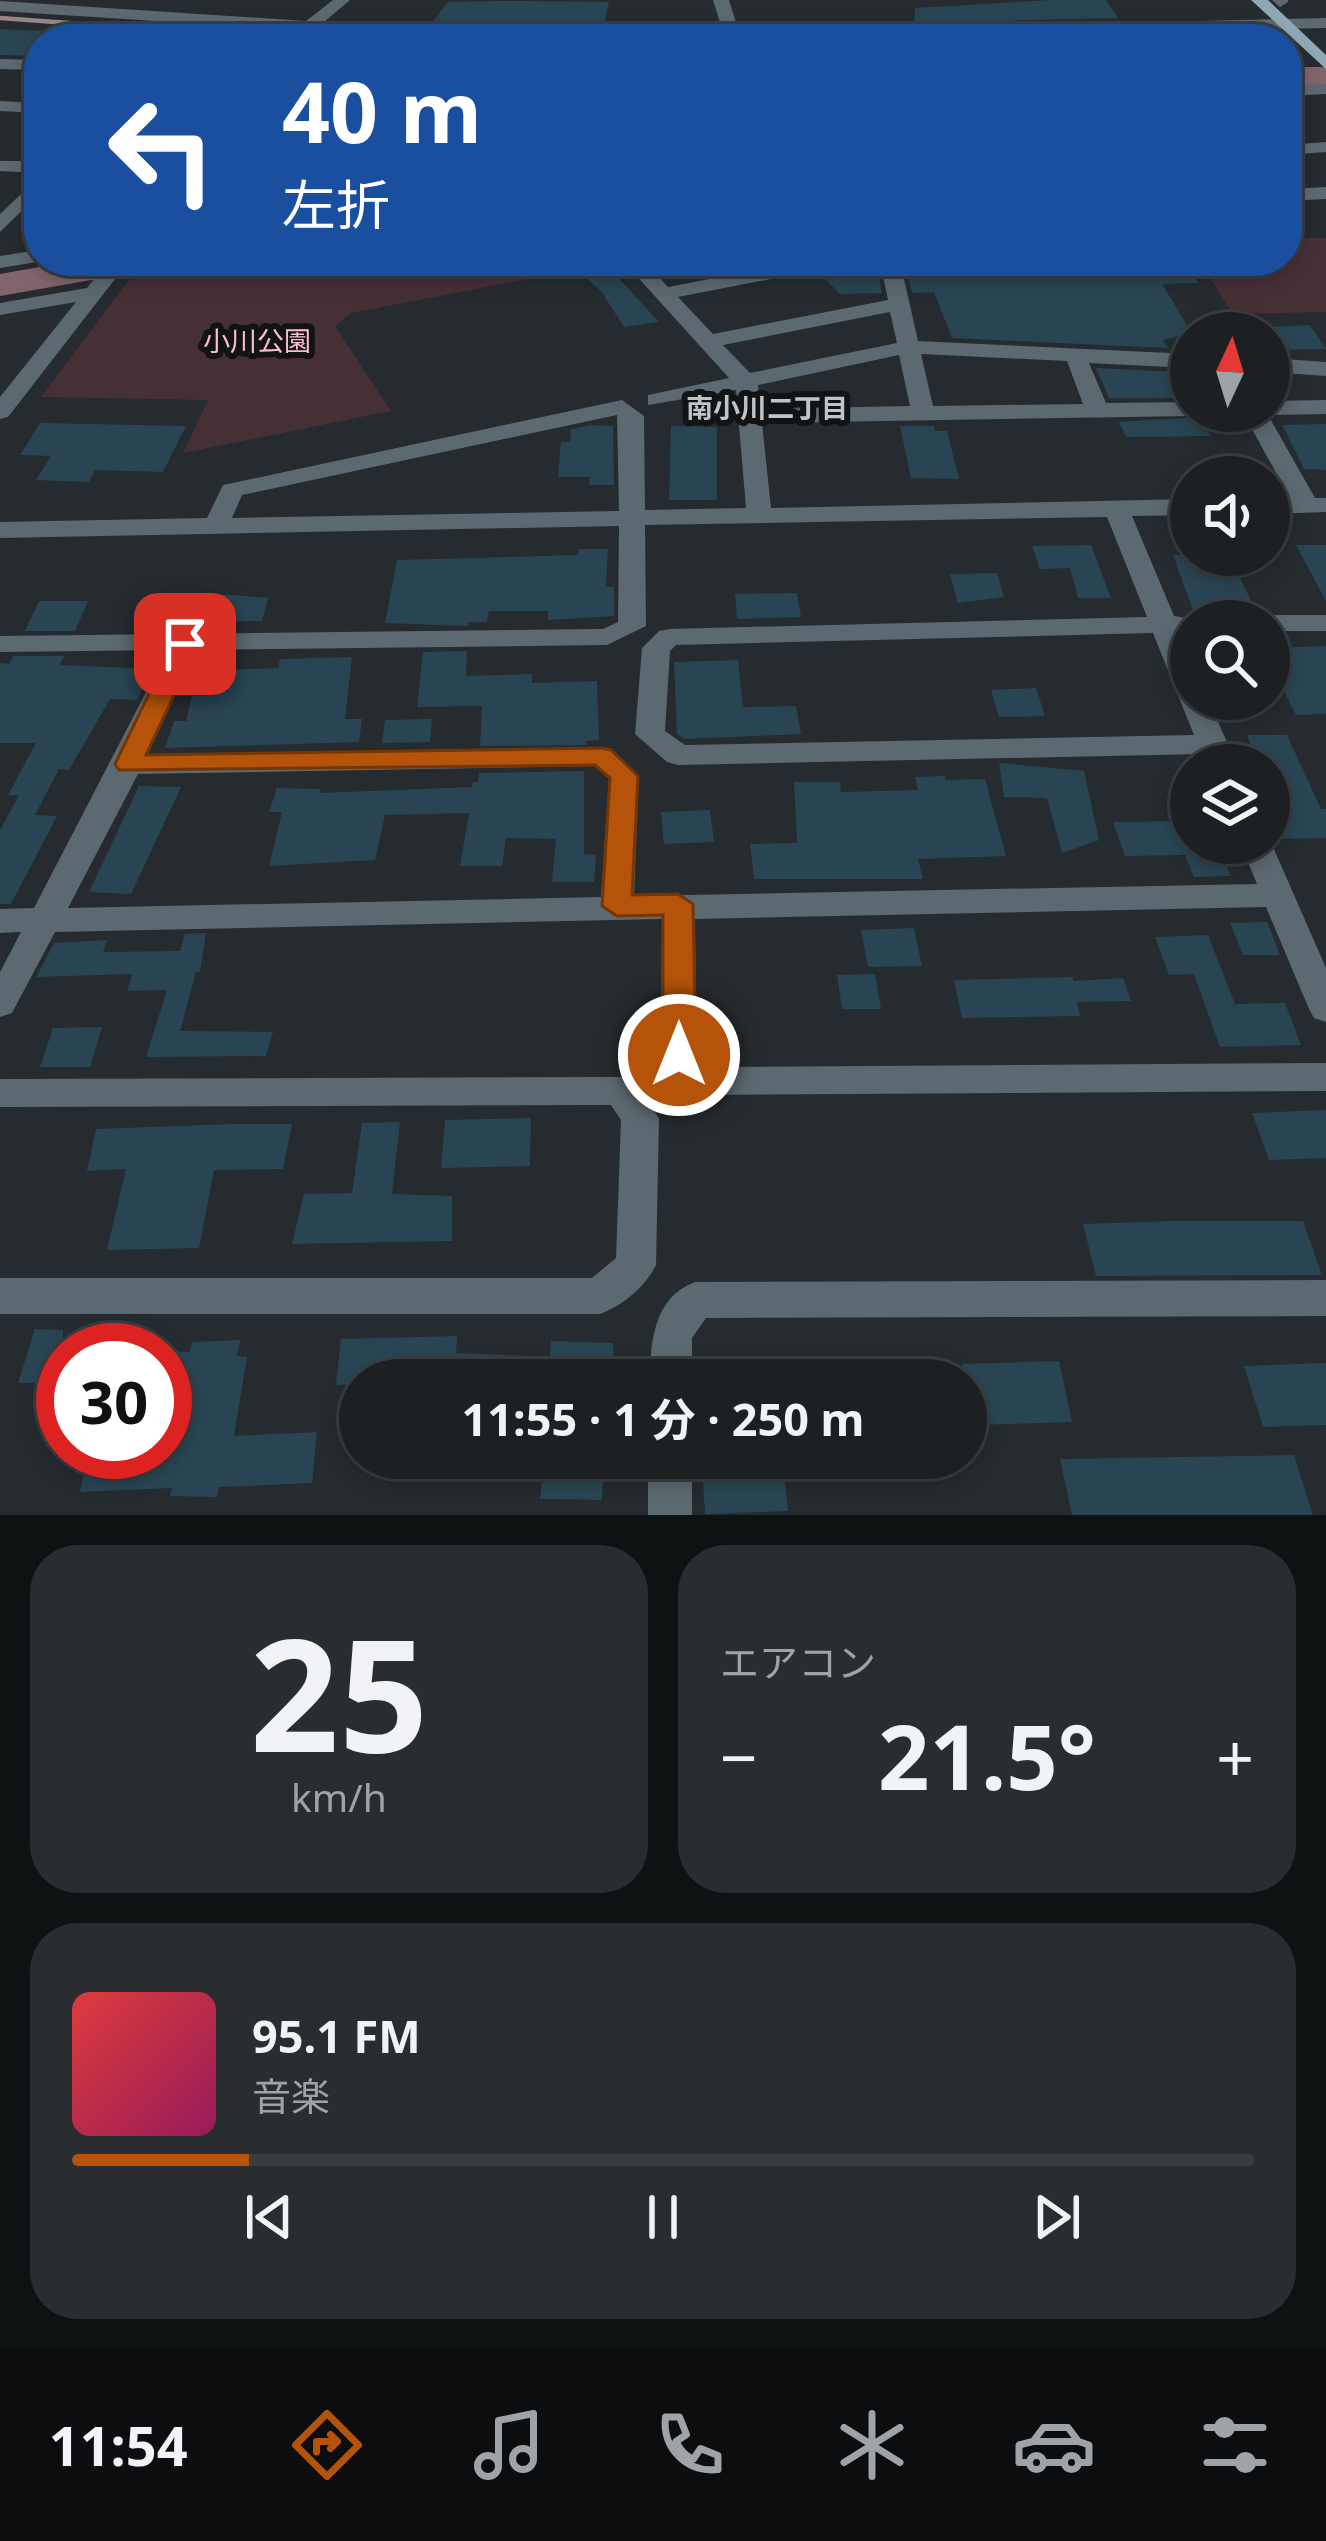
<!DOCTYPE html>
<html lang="ja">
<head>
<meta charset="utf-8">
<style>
	:root { --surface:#1c2023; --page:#292d30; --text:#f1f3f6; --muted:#a0a3a6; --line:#3a3e41; --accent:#b45309 }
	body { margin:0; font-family:"Noto Sans","Noto Sans JP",sans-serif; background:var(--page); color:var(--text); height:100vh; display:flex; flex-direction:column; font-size:45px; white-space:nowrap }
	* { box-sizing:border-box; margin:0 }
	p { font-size:39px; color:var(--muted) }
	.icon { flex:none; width:66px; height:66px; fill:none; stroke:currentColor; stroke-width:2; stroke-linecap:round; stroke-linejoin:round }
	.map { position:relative; height:1515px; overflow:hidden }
	.side { display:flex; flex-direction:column; gap:30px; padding:30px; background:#0f1213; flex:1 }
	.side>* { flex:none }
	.hud { position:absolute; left:24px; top:24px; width:1278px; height:252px; border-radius:48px; box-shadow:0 6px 18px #0003,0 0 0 3px var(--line); background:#1a4fa0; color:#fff; overflow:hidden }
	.needle { width:78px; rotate:4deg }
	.fabs { position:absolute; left:1170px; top:312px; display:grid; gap:24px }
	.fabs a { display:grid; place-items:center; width:120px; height:120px; border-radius:50%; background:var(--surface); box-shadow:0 6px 18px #0003,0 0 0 3px var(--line); font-size:60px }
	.speed { position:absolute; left:36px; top:1323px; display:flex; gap:24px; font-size:60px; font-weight:700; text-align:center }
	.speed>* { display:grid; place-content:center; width:156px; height:156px; border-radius:50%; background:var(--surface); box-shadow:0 6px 18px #0003,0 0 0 3px var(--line); line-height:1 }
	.speed .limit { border:18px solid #d22; background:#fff; color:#111 }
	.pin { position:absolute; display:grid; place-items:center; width:102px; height:102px; color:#fff; margin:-51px; border-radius:24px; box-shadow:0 6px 18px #0006 }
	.me { position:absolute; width:132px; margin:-66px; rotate:0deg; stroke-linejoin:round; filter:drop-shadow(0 0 9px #0008) }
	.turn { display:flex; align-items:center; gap:42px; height:252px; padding:0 60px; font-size:54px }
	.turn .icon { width:156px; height:156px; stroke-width:2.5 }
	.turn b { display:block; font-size:84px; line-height:102px }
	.big { font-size:90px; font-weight:700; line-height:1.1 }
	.side .tile { flex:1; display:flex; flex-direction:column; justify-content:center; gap:18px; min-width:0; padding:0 42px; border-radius:48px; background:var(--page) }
	.side .dial { align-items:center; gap:0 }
	.dial b { font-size:156px; line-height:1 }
	.song { display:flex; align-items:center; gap:36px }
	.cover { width:144px; height:144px; border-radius:18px; background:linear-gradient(135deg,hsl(0 70% 55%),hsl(330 70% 35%)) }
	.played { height:12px; border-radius:6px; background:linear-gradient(90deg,var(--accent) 15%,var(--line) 15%) }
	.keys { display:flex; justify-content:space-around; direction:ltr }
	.heat { display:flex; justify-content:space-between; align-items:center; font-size:66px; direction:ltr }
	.side .tiles { flex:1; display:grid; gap:30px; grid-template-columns:1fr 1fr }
	.tile:last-child { grid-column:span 2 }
	.trip { position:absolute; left:339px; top:1359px; width:648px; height:120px; border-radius:60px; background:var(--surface); box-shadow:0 6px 18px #0003,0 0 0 3px var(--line); font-weight:700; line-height:120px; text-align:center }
	.tabs { display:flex; height:192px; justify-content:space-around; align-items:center; background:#0b0d0e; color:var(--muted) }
	.tabs .icon { width:84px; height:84px }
	.tabs .active { color:var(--accent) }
	.tabs b { font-size:54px; color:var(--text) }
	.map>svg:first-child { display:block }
</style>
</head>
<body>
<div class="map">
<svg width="1326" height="1515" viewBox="0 0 1326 1515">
	<rect width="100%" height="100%" fill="#252b2f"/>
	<path fill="#472f36" d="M1287 238H1326V312L1233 314 1199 261H1287Z
		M237 261H534L539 277 351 313 335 326 391 411 183 453 208 400 41 397 129 280Z"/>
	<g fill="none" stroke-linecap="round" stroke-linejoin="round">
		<path stroke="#99868c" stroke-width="4.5" d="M0 18 96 25
			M119 27 288 39"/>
		<path fill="#82646d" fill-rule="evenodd" d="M1287 67H1326V85H1287Z
			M74 261H155L150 269 137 272 0 296V274Z"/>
	</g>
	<path fill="#294553" d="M1051 0H1106L1118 18 914 23 915 8Z
		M497 1H525L609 2 603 28 431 24 448 2Z
		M93 21 134 24 116 39H70Z
		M0 29 70 32 62 39H39V56L0 55Z
		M566 261H603L659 322 624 327 601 291Z
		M847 261H876L882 293 840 294 820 274 835 271Z
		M905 261H1184L1198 283 1162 284 1192 333 1163 340 1168 348 952 338 934 292 912 293Z
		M1310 325 1326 349 1269 350V327Z
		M1096 368 1180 372 1190 398H1109Z
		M1200 417 1210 436 1126 437 1119 422Z
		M40 423 186 426 163 472 95 470 89 482 36 480 51 456 20 455Z
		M1326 424V470L1304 469 1282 425Z
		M591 425 613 426 614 485H589L590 477H558L561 442H570L571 429Z
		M671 426 717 427V500H669Z
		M900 426H934L935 431H947L959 479 911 478Z
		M1091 545 1111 598H1078L1070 568 1040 569 1032 546Z
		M1296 545H1326V601Z
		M578 549H608L606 587H614V616L548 620V611H489L487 622H469L468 626 385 623 397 560 578 555Z
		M1173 555H1229L1256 611 1194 613Z
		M997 573 1004 597 958 603 950 574Z
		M797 593 801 617 737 619 735 594Z
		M217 594 268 598 262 621 211 622Z
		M39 601H88L75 631H25Z
		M1326 646V714L1296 715 1269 661V648Z
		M467 651 466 676 532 674V683L597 681 599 740 586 741V745L480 746 482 706 417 707 423 652Z
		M13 656H64L60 665 153 669 137 700 110 699 69 770 59 769 35 815 57 816 11 904H0V830L19 795H8L36 743H0V663L9 664Z
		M352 657 345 719H362L359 742 165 748 174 721H186L198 671 278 668 280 659Z
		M738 660 743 707 796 706 801 734 685 739 677 734 674 662Z
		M1036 688 1045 716 999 717 991 690Z
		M432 719 430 742 382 743 385 720Z
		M1247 735H1287L1321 809H1326V838L1275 839 1269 834V758H1256Z
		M999 763 1084 771 1099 840 1062 853 1047 798 1004 797Z
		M584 771V854L596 855 594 882H552L556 839 506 838 502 866H460L469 813 385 815 375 860 269 866 282 812H269L277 788 320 789 319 793 472 787 473 782H478L479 773Z
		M945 776 946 780 985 779 1006 856 918 859 923 879H754L750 844 797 843 794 782H840L841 792 918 790 915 777Z
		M139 786 181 787 131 894 89 892Z
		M710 810 714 842 664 844 661 812Z
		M1191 821V850L1219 849 1231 876 1194 877 1185 855 1125 856 1113 822Z
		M1267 922 1280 955H1243L1230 923Z
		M914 928 922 966 868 967 861 930Z
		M206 933 200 972H196L180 1031 273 1032 266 1056 146 1057 167 990 127 991 132 974 36 977 54 943 107 940 103 952 180 951 185 934Z
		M1208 935 1235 1004 1285 1003 1301 1045 1220 1047 1194 974 1169 975 1155 937Z
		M875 974 881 1009H842L837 975Z
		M1073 977V981L1123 978 1131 1001 1077 1002 1080 1016 962 1018 954 980Z
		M102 1027 90 1067H40L53 1028Z
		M1326 1110V1158L1269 1160 1252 1113Z
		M531 1118 530 1166 441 1168 445 1120Z
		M400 1122 392 1194 452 1196V1241L292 1244 304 1194 352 1193 362 1123Z
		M232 1124H292L283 1169 214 1170 199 1248 107 1250 126 1169 87 1171 96 1129Z
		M1173 1221H1303L1322 1275 1096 1276 1083 1224Z
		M35 1329 63 1330V1383H18Z
		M457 1336 456 1353 550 1357 551 1341 613 1343 614 1380H360V1384L336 1385 341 1339Z
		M240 1340 237 1356 247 1357 234 1436 317 1432 312 1483 219 1487 217 1497 170 1496 172 1488 80 1492 88 1452H170L182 1392 165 1390V1351L190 1352 192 1342Z
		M1059 1361 1072 1422 973 1425 962 1364Z
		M1326 1363V1425L1263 1427 1244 1366Z
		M1294 1455 1313 1515H1072L1060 1459Z
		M544 1458H604L602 1500 540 1499Z
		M723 1458H783L788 1511 705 1514 702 1466 724 1465Z"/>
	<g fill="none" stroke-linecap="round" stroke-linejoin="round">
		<path fill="#5d6970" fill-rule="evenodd" d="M333 0H350L324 22 508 34 516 39 313 31 300 39 292 34 295 30 0 11V1L306 21Z
			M713 0H729L739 32 1326 18V28L622 39 630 34 723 32Z
			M1272 0H1288V2L1280 7Z
			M0 59 39 60V70L0 69Z
			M1326 84V94L1287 96V86Z
			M0 101 39 103V113L0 111Z
			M1326 142V152L1287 155V145Z
			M0 161H39V173L0 171Z
			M39 177V194L0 232V214Z
			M1326 187V199L1287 201V189Z
			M39 250V261H43L0 268V256Z
			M108 261H129L8 417 0 419V397L76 302 0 315V303L87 288Z
			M623 261H644L668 287 801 261H843L833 267 678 297 713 334 888 300 880 261H900L918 341 1191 354V368L1089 363 1106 403 1191 402V411H1201L1191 416 762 423 771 508 1191 499V515L1132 516 1174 616 1203 621H1191V632H1181L1191 657V699H1208L1237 765H1207L1202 754 678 765 667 762 635 734 642 648 659 631 669 629 1147 617 1107 517 645 525 646 626 607 645 196 650 148 754 612 749 639 776 634 896 1257 884 1240 843H1269V838L1326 968V1022L1314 1018 1309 1009 1266 907 695 919 697 1052 709 1067 1326 1063V1091L699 1095 686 1091 661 1055 662 919 55 932 12 1013 0 1017V972L21 932 0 933V909L34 908 168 650 0 652V636L603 629 618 622 619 526 0 538V522L207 518 223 485 622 400 644 416 645 510 746 508 736 390 648 405V395L729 378ZM890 312 897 343 750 373 723 345ZM921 354 1067 361 1083 404 933 406ZM899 355 910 406 761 409 758 385ZM617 415 619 511 232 518 242 495ZM1153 633 1194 735 685 745 665 731 670 651 676 645ZM594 766 609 779 601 897 68 908 138 774Z
			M1269 358 1326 362V376L1269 372Z
			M1326 400V414L1268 415 1315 498H1326V512L1269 514V498H1290L1242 411H1269V401Z
			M1269 615H1326V631H1269V621H1257Z
			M621 1077 634 1081 659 1118 656 1265C646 1286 622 1306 600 1314H0V1278H592L616 1258 621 1120 611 1105 0 1107V1079Z
			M1326 1280V1316L706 1318 692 1338V1380H650C650 1342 654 1297 695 1282Z
			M648 1458H692V1515H648Z"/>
		<path fill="#8ea8b6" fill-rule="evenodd" d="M1251 0H1268L1326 55V69Z"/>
	</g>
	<path fill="#b45309" stroke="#753606" stroke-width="3" d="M185 637 198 644 146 755 601 748 611 750 638 776 632 895 678 894 693 904 696 1055 691 1064 679 1068 668 1064 663 1055V915L617 916 602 906 610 778 595 765 119 770 115 764 173 644Z"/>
	<g text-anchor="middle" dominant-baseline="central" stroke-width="12" stroke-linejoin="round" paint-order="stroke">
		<g font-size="27" fill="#f9bdcf" stroke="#111315">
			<text x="257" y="340">小川公園</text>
		</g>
		<g font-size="27" font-weight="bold" fill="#bdc5c9" stroke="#111315">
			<text x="767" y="407">南小川二丁目</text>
		</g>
	</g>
</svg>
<div class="fabs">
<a><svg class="needle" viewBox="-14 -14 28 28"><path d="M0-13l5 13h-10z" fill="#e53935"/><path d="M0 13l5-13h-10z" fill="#a0a3a6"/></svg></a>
<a><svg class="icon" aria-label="sound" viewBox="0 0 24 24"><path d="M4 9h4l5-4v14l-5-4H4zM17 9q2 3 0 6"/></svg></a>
<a><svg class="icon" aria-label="search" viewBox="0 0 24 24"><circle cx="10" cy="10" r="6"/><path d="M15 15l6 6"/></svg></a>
<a><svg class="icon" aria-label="layers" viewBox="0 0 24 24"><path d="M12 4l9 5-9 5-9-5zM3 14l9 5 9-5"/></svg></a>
</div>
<div class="speed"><div class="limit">30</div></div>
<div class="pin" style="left:185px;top:644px;background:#d93025"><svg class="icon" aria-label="arrive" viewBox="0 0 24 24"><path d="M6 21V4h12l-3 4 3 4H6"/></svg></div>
<svg class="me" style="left:679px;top:1055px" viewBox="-20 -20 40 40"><circle r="17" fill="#b45309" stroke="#fff" stroke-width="3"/><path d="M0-11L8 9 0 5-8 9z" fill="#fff"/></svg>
<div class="trip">11:55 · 1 分 · 250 m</div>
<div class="hud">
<div class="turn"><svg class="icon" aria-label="left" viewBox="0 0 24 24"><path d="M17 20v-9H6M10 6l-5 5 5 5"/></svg><div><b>40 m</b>左折</div></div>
</div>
</div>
<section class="side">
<div class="tiles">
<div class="tile dial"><b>25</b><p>km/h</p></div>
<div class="tile"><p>エアコン</p>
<div class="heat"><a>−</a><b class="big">21.5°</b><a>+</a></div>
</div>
<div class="tile">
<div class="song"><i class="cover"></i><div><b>95.1 FM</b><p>音楽</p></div></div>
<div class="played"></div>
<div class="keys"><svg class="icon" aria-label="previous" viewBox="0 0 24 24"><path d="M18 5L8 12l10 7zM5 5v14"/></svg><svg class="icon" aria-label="pause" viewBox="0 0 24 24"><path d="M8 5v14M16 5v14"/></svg><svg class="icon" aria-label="next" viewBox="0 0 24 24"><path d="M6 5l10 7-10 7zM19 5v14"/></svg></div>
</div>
</div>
</section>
<nav class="tabs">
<b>11:54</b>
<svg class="icon active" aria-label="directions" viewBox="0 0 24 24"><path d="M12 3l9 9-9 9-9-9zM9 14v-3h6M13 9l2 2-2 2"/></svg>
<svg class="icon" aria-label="music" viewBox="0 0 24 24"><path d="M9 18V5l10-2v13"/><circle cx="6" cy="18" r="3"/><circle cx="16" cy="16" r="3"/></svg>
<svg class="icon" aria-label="phone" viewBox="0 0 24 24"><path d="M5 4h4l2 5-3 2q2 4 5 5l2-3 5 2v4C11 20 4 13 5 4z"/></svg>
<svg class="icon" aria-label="climate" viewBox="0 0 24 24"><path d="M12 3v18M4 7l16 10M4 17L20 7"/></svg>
<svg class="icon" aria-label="car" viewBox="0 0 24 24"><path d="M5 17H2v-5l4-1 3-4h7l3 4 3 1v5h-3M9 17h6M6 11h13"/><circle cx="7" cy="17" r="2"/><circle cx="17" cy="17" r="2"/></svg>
<svg class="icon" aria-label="filters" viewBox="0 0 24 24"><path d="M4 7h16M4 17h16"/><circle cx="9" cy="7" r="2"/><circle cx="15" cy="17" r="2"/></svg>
</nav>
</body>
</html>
